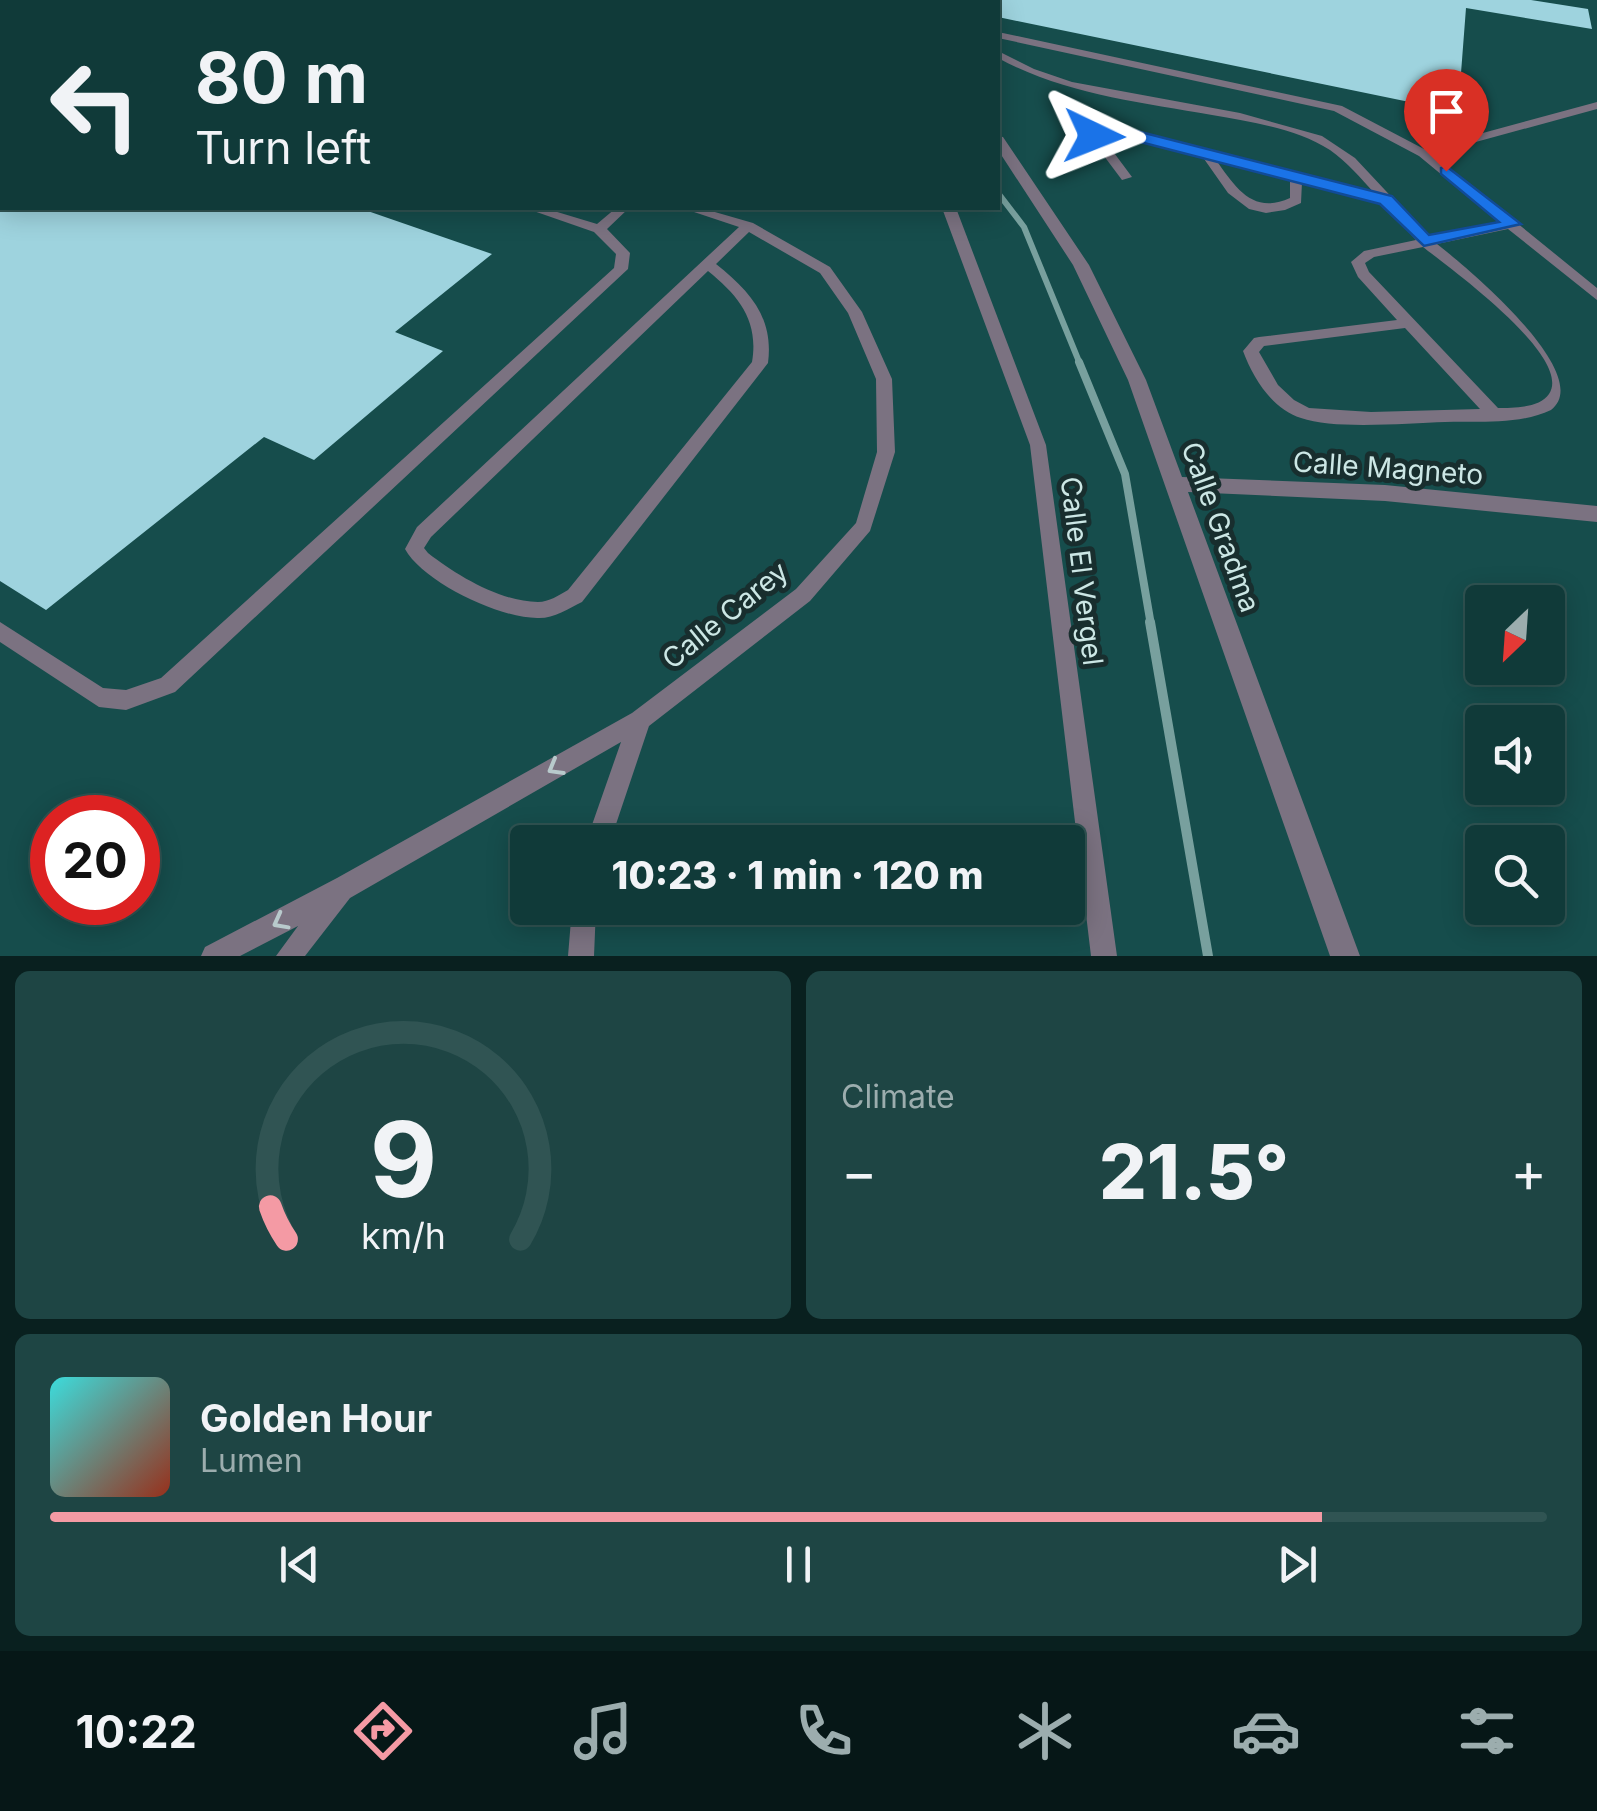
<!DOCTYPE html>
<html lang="en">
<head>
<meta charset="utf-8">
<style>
	:root { --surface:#103a39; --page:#1e4544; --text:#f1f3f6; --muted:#9cadae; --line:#305453; --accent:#f49aa4 }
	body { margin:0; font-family:Inter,sans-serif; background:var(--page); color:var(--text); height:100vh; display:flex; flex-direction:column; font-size:38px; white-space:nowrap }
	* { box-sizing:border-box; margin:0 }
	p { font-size:32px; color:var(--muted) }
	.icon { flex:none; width:55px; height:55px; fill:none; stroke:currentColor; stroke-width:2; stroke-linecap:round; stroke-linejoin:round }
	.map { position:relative; height:956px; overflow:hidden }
	.details { display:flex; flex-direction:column; gap:15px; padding:15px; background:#09201f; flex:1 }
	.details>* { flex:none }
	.hud { position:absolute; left:0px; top:0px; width:1000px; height:210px; box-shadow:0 5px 25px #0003,0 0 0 2px var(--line); background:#103a39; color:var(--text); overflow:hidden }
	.needle { width:65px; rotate:205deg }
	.tools { position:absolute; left:1465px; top:585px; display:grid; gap:20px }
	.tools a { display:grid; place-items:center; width:100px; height:100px; border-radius:10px; background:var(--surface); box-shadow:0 5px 25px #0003,0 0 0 2px var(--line); font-size:50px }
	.speed { position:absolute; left:30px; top:795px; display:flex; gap:20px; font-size:50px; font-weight:700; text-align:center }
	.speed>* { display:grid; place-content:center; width:130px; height:130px; border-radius:50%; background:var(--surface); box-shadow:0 5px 25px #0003,0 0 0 2px var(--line); line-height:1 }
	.speed .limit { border:15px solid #d22; background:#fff; color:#111 }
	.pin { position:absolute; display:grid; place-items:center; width:85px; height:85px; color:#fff; margin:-102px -42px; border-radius:50% 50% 50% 0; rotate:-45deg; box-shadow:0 0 10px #0007 }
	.pin .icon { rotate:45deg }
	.me { position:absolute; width:110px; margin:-55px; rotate:92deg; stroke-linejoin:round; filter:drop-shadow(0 0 8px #0008) }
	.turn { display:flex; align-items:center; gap:35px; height:210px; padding:0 30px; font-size:45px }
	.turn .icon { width:130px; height:130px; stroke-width:2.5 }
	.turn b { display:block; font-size:70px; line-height:85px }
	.big { font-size:75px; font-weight:800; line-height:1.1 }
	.details .tile { flex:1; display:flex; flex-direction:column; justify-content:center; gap:15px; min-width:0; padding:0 35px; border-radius:15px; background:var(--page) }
	.details .dial { align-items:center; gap:0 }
	.dial svg { height:260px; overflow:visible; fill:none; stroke:var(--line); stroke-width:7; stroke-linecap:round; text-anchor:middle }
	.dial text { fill:var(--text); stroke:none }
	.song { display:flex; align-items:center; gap:30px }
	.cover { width:120px; height:120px; border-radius:15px; background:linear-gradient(135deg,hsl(180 70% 55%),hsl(10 70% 35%)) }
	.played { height:10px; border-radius:5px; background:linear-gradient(90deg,var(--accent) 85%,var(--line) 85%) }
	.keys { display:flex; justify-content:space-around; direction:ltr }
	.heat { display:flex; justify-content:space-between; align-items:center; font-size:55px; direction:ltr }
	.details .tiles { flex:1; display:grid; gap:15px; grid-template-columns:1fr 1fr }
	.tile:last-child { grid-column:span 2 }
	.trip { position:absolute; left:510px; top:825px; width:575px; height:100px; border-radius:10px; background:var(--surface); box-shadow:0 5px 25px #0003,0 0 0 2px var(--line); font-weight:800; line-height:100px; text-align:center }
	.dock { display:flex; height:160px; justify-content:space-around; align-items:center; background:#061717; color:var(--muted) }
	.dock .icon { width:70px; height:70px }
	.dock .current { color:var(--accent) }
	.dock b { font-size:45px; color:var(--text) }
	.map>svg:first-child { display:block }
</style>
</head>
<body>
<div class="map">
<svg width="1597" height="956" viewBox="0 0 1597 956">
	<rect width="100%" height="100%" fill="#164d4c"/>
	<path fill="#9ed3de" d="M998 0H1531L1588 9 1592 29 1466 8 1458 112 998 17Z
		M0 208H359L492 254 395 332 443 351 314 460 264 437 46 610 0 581Z"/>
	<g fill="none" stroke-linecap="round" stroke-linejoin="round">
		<path fill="#7b7281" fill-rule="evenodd" d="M721 0H733L735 2H724Z
			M795 0H806L808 2H797Z
			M924 0H935L937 2H926Z
			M998 32 1342 106 1424 149 1597 102V109L1432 154 1597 288V300L1508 229 1437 244C1463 264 1597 375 1551 410 1520 425 1479 421 1445 422 1408 423 1334 430 1301 418 1272 409 1253 378 1243 351L1254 338 1259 337 1397 320 1358 277 1351 262 1364 251 1416 240 1382 203 1302 182 1301 203 1285 210 1266 213 1249 209 1228 193 1202 156 1121 136 1103 138 1132 177 1122 180 1089 136 1091 133 1121 128 1374 193C1361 178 1347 162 1330 150 1296 128 1251 122 1212 115 1138 102 1064 94 998 58V51L1034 69 1072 82 1240 113 1322 136 1355 158 1429 237 1500 223 1419 156 1334 111 998 38ZM1216 160 1290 179V198C1253 215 1236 188 1216 160ZM1423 247C1447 266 1574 357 1549 394 1540 408 1513 408 1498 408L1369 272 1365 263 1374 257ZM1405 328 1480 409 1371 412 1309 408 1294 400 1278 385 1259 352 1264 346Z
			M0 75H2V81H0Z
			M525 208H544L597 224 616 208H629L607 229 630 253 628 269 175 692 126 710 99 707 0 642V622L103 688 126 690 161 678 614 268 616 254 594 232Z
			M682 208H701L753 223 830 267 862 312 892 379 895 452 870 531 810 601 649 726 610 842H586L621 742 350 898 305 956H276L298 926 240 956H201L205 947 337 878 632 713 796 589 856 523 877 452 876 379 848 313 820 273 749 232 716 264C750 291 774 318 768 363L582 602C568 609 553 619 537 618 499 618 423 582 405 549L417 527 739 227ZM708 271C739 296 759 321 752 362L568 590C559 595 549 602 538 602 501 602 456 575 428 553L424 548 431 537Z
			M942 208H956L1046 445 1117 956H1091L1030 445Z
			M572 908H596L594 956H568Z"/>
		<path fill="#7b7281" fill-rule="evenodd" d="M870 0H881L882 2H871Z
			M998 136 1003 137 1089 265 1146 380 1182 477 1385 485 1597 506V522L1385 501 1188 492 1360 956H1330L1128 380 1073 265 998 150Z"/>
		<path stroke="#78a09e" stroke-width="6" d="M998 193 1024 227 1080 364"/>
		<path stroke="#78a09e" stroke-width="8" d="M1079 362 1125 474 1151 625"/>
		<path stroke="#78a09e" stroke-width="10" d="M1150 622 1208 956"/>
	</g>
	<defs><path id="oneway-chevron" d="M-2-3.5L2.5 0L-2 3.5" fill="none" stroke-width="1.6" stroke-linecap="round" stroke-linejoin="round" transform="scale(2.5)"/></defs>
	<g stroke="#b8cacc">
		<use href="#oneway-chevron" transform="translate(555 768) rotate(150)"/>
		<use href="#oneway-chevron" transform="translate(280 922) rotate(152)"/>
	</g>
	<path fill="#1a73e8" stroke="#114b97" stroke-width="2.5" d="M1121 127 1392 196 1429 235 1499 222 1441 174V168L1446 166 1521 224 1424 246 1380 204 1121 137 1094 140 1087 136Z"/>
	<g text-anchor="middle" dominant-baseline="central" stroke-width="10" stroke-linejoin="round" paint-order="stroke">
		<g font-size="28" fill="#cce7e5" stroke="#182e2e">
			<text transform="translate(1388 468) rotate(4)">Calle Magneto</text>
			<text transform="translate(1221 527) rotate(70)">Calle Gradma</text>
			<text transform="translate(1082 571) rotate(83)">Calle El Vergel</text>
			<text transform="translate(725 615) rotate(-39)">Calle Carey</text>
		</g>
	</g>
</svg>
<div class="tools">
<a><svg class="needle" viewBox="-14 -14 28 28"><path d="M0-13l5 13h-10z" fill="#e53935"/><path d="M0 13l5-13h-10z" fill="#9cadae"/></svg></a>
<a><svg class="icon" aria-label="sound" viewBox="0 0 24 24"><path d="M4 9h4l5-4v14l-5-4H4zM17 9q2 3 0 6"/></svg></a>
<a><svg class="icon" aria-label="search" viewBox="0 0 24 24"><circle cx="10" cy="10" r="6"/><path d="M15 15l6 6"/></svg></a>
</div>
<div class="speed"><div class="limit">20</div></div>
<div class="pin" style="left:1446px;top:171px;background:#d93025"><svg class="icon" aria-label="arrive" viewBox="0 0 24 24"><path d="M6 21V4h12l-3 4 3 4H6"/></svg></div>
<svg class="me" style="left:1094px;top:136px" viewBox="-20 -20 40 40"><path d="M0-17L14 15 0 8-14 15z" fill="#1a73e8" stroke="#fff" stroke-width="4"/></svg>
<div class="trip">10:23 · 1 min · 120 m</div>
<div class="hud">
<div class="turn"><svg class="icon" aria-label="left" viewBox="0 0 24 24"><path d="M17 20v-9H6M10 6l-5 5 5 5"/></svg><div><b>80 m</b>Turn left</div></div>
</div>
</div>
<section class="details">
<div class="tiles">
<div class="tile dial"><svg viewBox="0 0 100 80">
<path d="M14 69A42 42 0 1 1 86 69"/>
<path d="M14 69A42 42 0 0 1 9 59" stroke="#f49aa4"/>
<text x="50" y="56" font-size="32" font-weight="700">9</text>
<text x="50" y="72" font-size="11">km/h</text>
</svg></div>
<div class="tile"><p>Climate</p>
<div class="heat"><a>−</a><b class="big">21.5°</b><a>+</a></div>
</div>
<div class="tile">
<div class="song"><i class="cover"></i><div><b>Golden Hour</b><p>Lumen</p></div></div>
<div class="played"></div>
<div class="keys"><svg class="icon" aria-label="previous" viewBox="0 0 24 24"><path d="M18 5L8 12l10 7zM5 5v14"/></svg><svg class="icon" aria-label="pause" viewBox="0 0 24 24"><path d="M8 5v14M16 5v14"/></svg><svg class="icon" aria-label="next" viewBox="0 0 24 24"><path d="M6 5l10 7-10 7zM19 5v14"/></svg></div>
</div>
</div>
</section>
<nav class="dock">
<b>10:22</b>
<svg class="icon current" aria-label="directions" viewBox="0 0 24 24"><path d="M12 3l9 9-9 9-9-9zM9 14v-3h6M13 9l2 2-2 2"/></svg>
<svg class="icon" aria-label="music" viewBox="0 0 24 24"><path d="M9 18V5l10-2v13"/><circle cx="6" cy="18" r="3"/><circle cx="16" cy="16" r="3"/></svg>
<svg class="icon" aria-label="phone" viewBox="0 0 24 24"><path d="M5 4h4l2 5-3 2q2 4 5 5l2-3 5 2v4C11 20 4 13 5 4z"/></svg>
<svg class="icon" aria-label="climate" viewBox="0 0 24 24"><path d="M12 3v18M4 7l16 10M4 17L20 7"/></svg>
<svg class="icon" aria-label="car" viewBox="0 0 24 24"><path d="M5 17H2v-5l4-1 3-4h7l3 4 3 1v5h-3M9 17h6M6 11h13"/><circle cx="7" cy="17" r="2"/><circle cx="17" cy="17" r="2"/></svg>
<svg class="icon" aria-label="filters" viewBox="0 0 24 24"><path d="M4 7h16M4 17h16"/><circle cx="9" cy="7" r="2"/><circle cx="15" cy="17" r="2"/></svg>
</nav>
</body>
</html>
